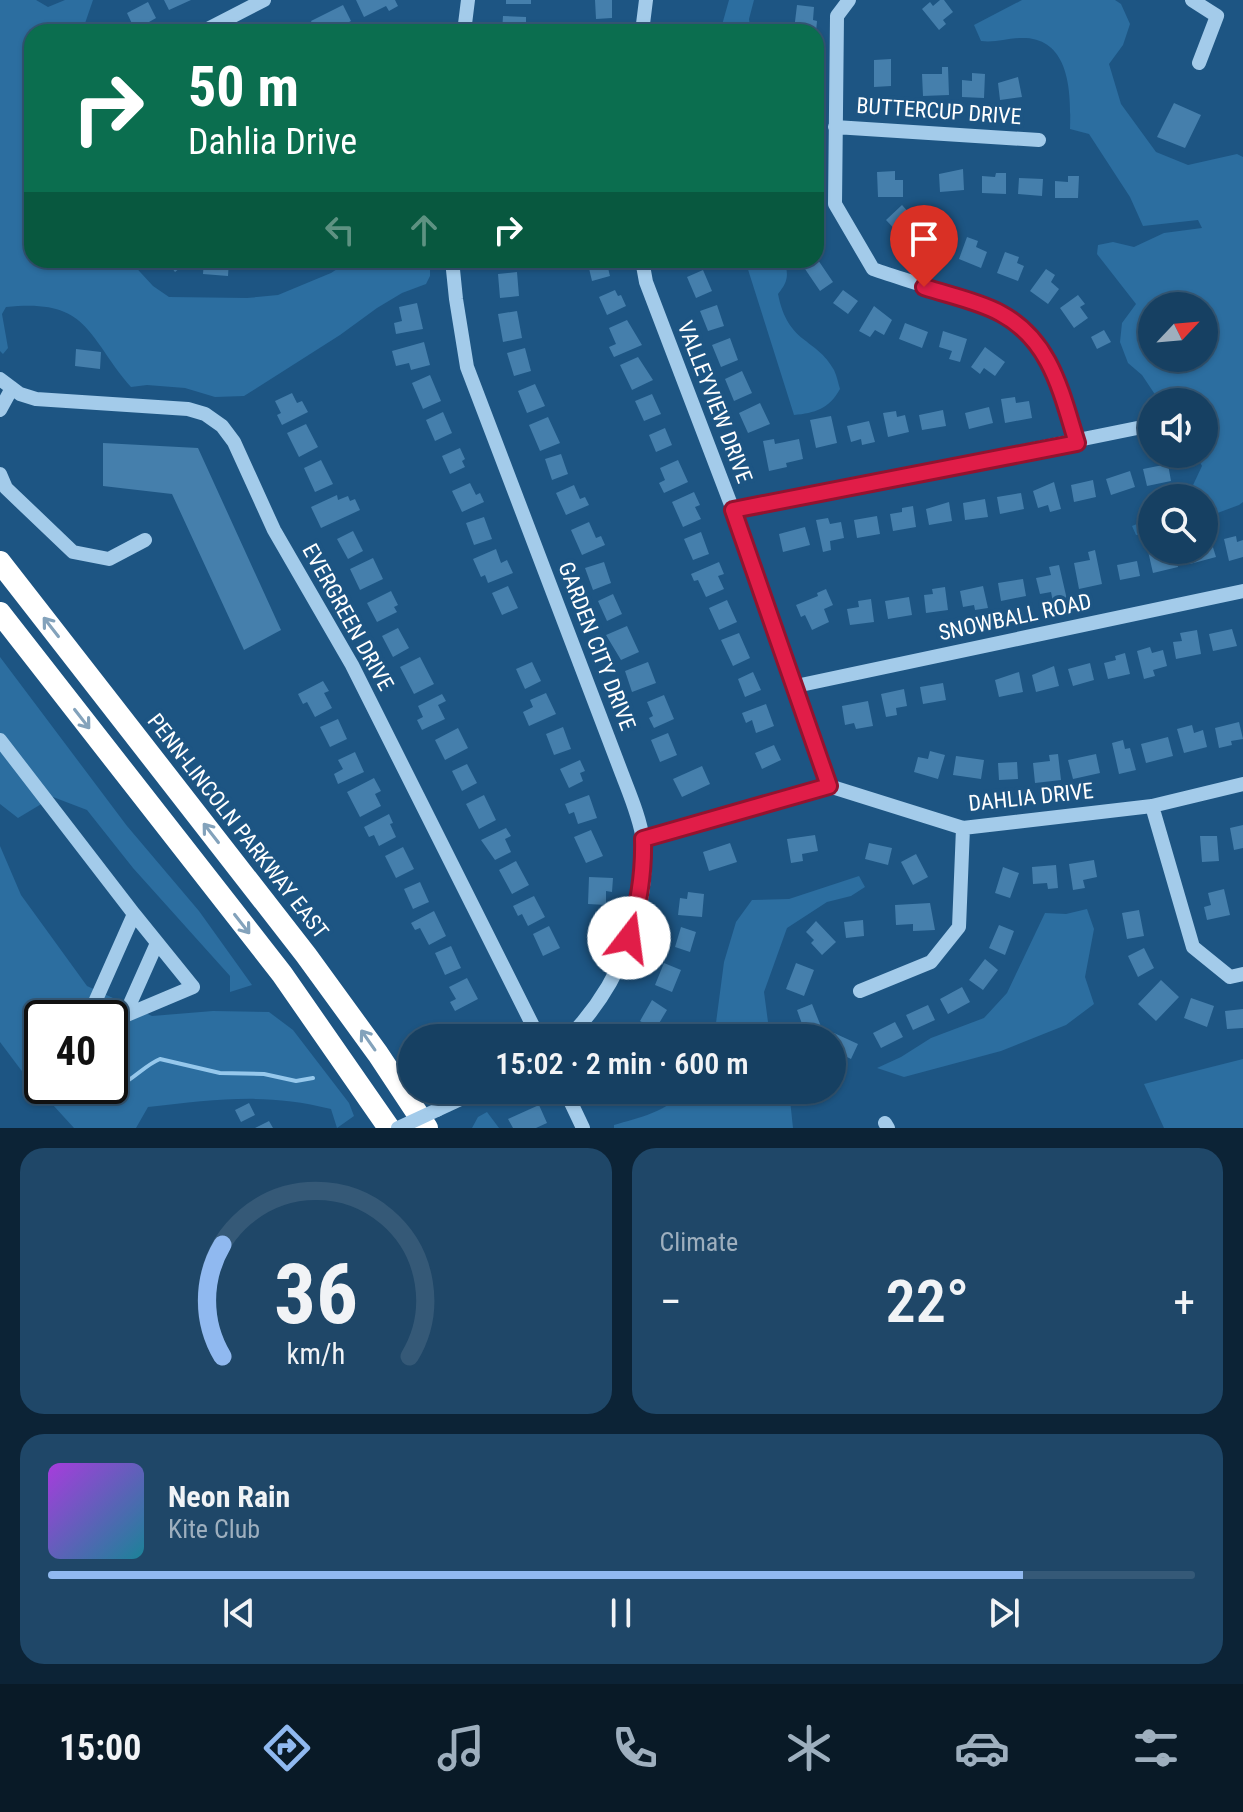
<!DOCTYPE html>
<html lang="en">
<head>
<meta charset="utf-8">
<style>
	:root { --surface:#164062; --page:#1f4768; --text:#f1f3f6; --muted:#9eafbe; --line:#355977; --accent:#90b9f0 }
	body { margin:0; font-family:"Roboto Condensed",sans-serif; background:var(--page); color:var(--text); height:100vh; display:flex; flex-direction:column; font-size:30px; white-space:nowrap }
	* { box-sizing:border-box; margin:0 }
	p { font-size:26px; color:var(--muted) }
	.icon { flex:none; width:44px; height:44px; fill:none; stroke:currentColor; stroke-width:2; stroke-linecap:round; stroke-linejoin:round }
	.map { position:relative; height:1128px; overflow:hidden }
	.panel { display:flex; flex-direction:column; gap:20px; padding:20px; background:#0c2336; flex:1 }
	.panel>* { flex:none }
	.hud { position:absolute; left:24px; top:24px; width:800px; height:244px; border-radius:24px; box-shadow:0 2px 6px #0004,0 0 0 2px var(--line); background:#0b6e4f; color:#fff; overflow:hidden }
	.needle { width:52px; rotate:64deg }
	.controls { position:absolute; left:1138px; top:292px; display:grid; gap:16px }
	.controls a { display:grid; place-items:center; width:80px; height:80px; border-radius:50%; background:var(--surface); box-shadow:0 2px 6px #0004,0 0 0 2px var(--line); font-size:40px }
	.speed { position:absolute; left:24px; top:1000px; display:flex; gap:16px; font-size:40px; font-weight:700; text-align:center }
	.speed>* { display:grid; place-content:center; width:104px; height:104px; border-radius:50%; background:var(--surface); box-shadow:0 2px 6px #0004,0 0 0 2px var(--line); line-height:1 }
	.speed .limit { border:4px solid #111; border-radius:12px; background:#fff; color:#111 }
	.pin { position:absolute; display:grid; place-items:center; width:68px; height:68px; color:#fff; margin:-82px -34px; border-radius:50% 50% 50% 0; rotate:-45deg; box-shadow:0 0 8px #0007 }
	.pin .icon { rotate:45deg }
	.me { position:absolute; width:88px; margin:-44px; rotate:15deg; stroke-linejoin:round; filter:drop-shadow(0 0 6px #0008) }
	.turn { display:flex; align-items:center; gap:28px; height:168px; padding:0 32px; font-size:36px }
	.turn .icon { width:104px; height:104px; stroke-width:2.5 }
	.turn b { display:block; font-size:56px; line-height:68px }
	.lanes { display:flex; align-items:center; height:76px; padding:0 32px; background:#0003; justify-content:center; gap:40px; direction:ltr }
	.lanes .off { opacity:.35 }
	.big { font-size:60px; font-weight:600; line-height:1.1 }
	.panel .tile { flex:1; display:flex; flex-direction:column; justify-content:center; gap:12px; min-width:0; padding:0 28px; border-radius:24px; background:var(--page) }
	.panel .dial { align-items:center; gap:0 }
	.dial svg { height:208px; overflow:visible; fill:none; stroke:var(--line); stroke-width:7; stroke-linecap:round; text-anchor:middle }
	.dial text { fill:var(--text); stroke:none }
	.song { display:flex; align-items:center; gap:24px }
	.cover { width:96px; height:96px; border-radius:12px; background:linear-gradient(135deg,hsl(280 70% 55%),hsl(190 70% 35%)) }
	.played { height:8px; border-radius:4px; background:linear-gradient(90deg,var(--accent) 85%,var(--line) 85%) }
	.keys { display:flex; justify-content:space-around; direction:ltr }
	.heat { display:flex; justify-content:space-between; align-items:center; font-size:44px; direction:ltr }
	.panel .tiles { flex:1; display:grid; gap:20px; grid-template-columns:1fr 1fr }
	.tile:last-child { grid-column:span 2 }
	.trip { position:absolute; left:398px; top:1024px; width:448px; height:80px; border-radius:40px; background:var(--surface); box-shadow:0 2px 6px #0004,0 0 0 2px var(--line); font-weight:600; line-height:80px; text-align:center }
	.tabs { display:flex; height:128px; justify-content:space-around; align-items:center; background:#091a27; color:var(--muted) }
	.tabs .icon { width:56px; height:56px }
	.tabs .active { color:var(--accent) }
	.tabs b { font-size:36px; color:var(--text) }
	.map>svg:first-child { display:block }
</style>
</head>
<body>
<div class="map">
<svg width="1243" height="1128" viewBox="0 0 1243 1128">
	<rect width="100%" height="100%" fill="#1d5583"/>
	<path fill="#2c6ea0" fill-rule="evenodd" d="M0 0H36L48 7 65 0H93L82 32H32V260H129L153 286 169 297 247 298 278 295 331 273 351 260H430V276L426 284 402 293 377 308 340 335 244 396 215 397 185 388 147 385 131 387C87 336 89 298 6 307L2 314 8 348 3 354 0 351Z
		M729 0H754L749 19 750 27 766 32H720Z
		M1022 0H1115L1121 4 1130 24 1123 45 1109 64 1121 104 1156 152 1188 165 1237 154 1243 157V502L1239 505 1204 518V498H1187L1202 466 1196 454H1204V402H1160L1142 375 1128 363 1120 342 1122 323 1136 304 1097 254 1098 245 1113 242 1134 247 1164 233 1202 228 1198 220 1143 226 1130 197 1089 134 1070 129C1071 95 1071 41 1026 38 1011 37 997 43 981 41L974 25ZM1204 306V358H1152V306Z
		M745 260H784C789 275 788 282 778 294 788 345 816 337 834 370 837 376 838 383 840 389 829 409 815 413 794 415Z
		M1152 518V533L1136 535 1132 526Z
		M0 657 127 826 199 911 252 985 230 992V976L133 868 87 810 53 797 18 818 0 804Z
		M0 846 21 895 87 986 152 1016 213 1011 269 1012 293 1030 349 1103 354 1116 337 1128 331 1109C264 1092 215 1100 148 1107L136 1128H74L21 1070 0 1042ZM42 1018H110V1086H42Z
		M859 876 865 887 851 896 827 902 787 928 764 992 768 1022 774 1038H714L724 962 736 922 752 900 789 899Z
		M1087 909 1094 929 1085 977 1094 1004 1066 1025 1001 1051 904 1077 877 1068 901 1057 931 1038 984 1018 1007 993 1045 913 1066 914Z
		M1243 1059V1128H1164L1144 1084Z
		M684 1090H789L793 1128H614V1125C638 1118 670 1111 684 1090Z
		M487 1112 499 1128H472L478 1117Z"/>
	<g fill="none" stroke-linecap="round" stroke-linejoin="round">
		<path stroke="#96c8ec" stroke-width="4" d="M457 1038 467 1035
			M406 1044 412 1043
			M61 1103C79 1094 99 1095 117 1087 133 1080 145 1065 160 1059L220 1073 264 1074 296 1081 313 1078"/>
	</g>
	<path fill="#457fac" d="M164 0H191L169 10Z
		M356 0H395L398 6 389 11 386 6 364 17Z
		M506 0H531V4H506Z
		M595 0H612V18L596 19Z
		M940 0H944L953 12 943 20 946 24 939 30 922 9 930 2 933 6Z
		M148 2 156 18 135 30 127 13Z
		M343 5 351 21 330 32H316L311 21Z
		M797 5 814 7 813 20 817 21 816 32 794 30Z
		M503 16 526 17V30L502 32Z
		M891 59V86L874 87V60Z
		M942 67H948L949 95 923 96 922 74H942Z
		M972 73 985 74 984 98 962 97V80L972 81Z
		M1018 77 1022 97 1000 100 998 83Z
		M1174 103 1201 115 1185 148 1157 137Z
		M963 169 964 190 940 192 939 174Z
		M895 171V180H903V197H878L877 172Z
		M996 173H1006V194L982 193V176L995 177Z
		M1068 176H1079L1078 198H1055V181L1068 182Z
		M1019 178 1043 179 1042 196 1018 194Z
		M902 205 919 224 904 239 886 220Z
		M928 231 952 239 947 256 923 248Z
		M967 237 978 241 976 247 987 252 981 268 959 259Z
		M1005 252 1019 257 1017 263 1024 266 1018 281 997 273Z
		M166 260H190L175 272Z
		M204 260H229L228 276 203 274Z
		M246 260H270L250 269Z
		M587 260H606L610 276 592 281Z
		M818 260 833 282 820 291 805 269Z
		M1046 269 1055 275 1051 282 1059 289 1048 304 1030 291Z
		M703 270 712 291 696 298 687 277Z
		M517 272 519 296 500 298 498 274Z
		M615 290 618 296 621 295 626 306 607 315 599 297Z
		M843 290 858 301 848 314 833 303Z
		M1078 295 1085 304 1080 307 1088 318 1074 328 1060 308Z
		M417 303 423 329 396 334 394 323 402 321 399 307Z
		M717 305 724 326 708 331 700 311Z
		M874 306 892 320 884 335 875 330 870 337 859 331Z
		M517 311 522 338 503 342 498 314Z
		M627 320 642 345 614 357 609 347 616 344 609 328Z
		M905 323 928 332 922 348 899 339Z
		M1104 330 1111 342 1097 349 1091 337Z
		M943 331 967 339 960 362 949 359 952 351 939 347Z
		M730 338 738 360 721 367 712 345Z
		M424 342 430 365 411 370 409 363 396 366 392 351Z
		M985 347 1005 362 995 376 984 368 980 374 971 367Z
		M525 348 531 371 514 376 507 353Z
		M76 349 101 352 100 369 75 366Z
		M638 357 653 380 632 390 620 365Z
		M742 371 752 393 734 401 725 379Z
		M430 375 441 401 423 409 412 383Z
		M535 384 545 406 527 413 518 391Z
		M292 393 297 403 302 401 308 412 282 425 277 415 281 413 275 401Z
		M652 394 661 414 644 421 635 401Z
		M1015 397 1016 403 1029 401 1032 418 1005 423 1001 399Z
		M760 403 770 424 748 433 739 413Z
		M989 407 993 423 969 429 965 413Z
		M943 410 946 426 922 430 919 415Z
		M896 411 897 417 905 415 909 432 888 437 883 413Z
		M443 412 452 433 435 441 426 420Z
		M831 416 837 443 816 448 810 420Z
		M548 417 560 443 540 451 529 425Z
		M869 421 875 442 862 445 861 439 851 442 847 426Z
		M306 424 318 447 299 457 287 433Z
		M665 428 672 445 656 452 649 435Z
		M774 439 775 444 799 439 803 459 786 463 787 467 769 471 763 441Z
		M103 443 198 448 281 630 244 650 172 494 103 486Z
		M460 448 465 459 462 461 465 467 450 474 442 456Z
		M561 454 568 474 552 480 545 459Z
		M321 460 333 484 315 492 304 468Z
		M678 460 688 482 664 493 659 483 665 480 660 468Z
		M1168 464 1171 481 1147 486 1143 469Z
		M1130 471 1135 487 1111 495 1106 479Z
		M1093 480 1096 497 1074 502 1071 485Z
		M1054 482 1061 509 1050 512 1048 505 1038 508 1033 491Z
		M470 483 476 495 480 493 484 502 462 512 452 491Z
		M574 485 580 499 585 497 589 505 566 515 556 493Z
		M694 492 700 505 695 507 701 519 683 527 672 502Z
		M1021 493 1024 509 1000 514 997 497Z
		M337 495 338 500 348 496 350 501 355 499 360 510 321 528 311 507Z
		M985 499 988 517 965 520 963 503Z
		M949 502 952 521 929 525 926 509Z
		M913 506 916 527 893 531 890 514 902 512V508Z
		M877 516 880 534 857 538 854 520Z
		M484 517 492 539 474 545 466 523Z
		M828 518 830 524 841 522 844 538 830 541 831 550 823 552 816 520Z
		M589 522 596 538 601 536 605 545 582 555 571 530Z
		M805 527 810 545 783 552 779 534Z
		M353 531 363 551 348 559 337 539Z
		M701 532 709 554 693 560 684 539Z
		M1236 536 1237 542 1243 540V557L1229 561 1224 539Z
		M1211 541 1216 557 1190 564 1186 550H1204V543Z
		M496 549 501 563 507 560 513 573 488 583 485 575 481 577 473 559Z
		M1095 550 1102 584 1079 589 1074 563 1090 560 1088 552Z
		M1160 550 1161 554 1175 550 1178 567 1153 573 1148 551Z
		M373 558 383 579 360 590 350 569Z
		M1137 561 1140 576 1120 580 1117 565Z
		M604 562 611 583 593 590 585 568Z
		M719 562 724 574 718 576 724 589 706 597 698 580 694 581 691 574Z
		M1059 565 1068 604 1054 607 1051 592 1040 594 1036 578 1051 575 1049 567Z
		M1023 579 1026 596 1001 601 998 583Z
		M508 586 518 608 502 615 492 593Z
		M983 586 988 608 975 610 974 605 963 607 960 591Z
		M945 587 948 610 926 613 924 595 933 594 932 589Z
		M826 589 833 605 824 609 829 622 812 630 805 615 801 617 796 605 818 596 817 593Z
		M391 591 398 605 394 607 397 612 377 622 367 603Z
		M613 594 622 614 607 621 598 601Z
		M909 597 912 615 888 619 885 601Z
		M871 599 874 622 850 625 847 609 859 607 858 601Z
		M727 600 737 622 719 630 709 608Z
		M627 626 639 652 621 660 606 635Z
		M398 628 409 648 393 657 382 636Z
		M1232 629 1237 646 1213 651 1209 634Z
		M1197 630 1201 654 1176 659 1173 642 1182 641 1180 633Z
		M739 633 750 658 733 666 721 640Z
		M1150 647 1152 653 1163 650 1167 666 1153 670 1155 676 1144 679 1137 651Z
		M1125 653 1130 674 1108 679 1104 663 1116 660 1115 656Z
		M420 657 434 684 414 694 400 667Z
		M532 662 541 681 525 689 516 669Z
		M648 662 656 683 632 692 625 671Z
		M1090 663 1094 680 1073 686 1068 669Z
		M1054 666 1059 686 1036 692 1032 675Z
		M753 672 761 690 745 697 738 679Z
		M1019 672 1023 692 999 697 995 680Z
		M323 681 329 691 324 693 332 708 315 717 307 702 303 704 298 694Z
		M943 683 946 700 923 704 920 687Z
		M904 689 907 706 896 708 897 715 886 717 881 694Z
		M546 693 556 714 529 726 523 712 533 707 530 700Z
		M442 694 446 701 438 705 445 719 422 730 417 720 423 717 418 706Z
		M664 695 674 719 654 728 649 718 653 716 647 702Z
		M868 701 873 726 856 729 854 723 845 725 842 706Z
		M766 704 774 726 756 733 752 720 746 723 742 713Z
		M338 719 347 739 330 747 320 727Z
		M1239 722 1243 739 1231 741 1232 745 1219 748 1215 728Z
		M1192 725 1194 733 1203 730 1207 747 1184 753 1177 729Z
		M563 727 571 749 554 755 546 734Z
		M458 728 468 748 445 760 435 740Z
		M668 733 677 755 660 762 651 740Z
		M1168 737 1173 756 1146 763 1141 744Z
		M1123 740 1125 749 1130 748 1136 770 1119 774 1112 743Z
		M774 745 781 760 762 769 755 753Z
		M930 751 945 755 938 779 914 772 918 757 928 759Z
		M355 752 364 772 338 784 334 774 343 769 338 760Z
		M1058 754 1061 780 1035 783 1033 763 1050 761 1049 755Z
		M1096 754 1100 773 1073 779 1068 760Z
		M956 756 984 760 981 779 953 775Z
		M580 760 585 771 580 773 583 781 569 788 560 769Z
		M1017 762 1018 779 999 780 998 763Z
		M467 764 477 783 462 791 452 771Z
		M702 766 710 784 682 797 673 779Z
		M374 778 381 791 375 794 381 806 360 817 347 792Z
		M484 795 496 820 479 829 466 804Z
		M589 795 597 818 578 824 574 812 569 814 565 804Z
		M389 814 393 823 390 824 396 837 379 846 374 835 369 837 364 827Z
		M1243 825V848L1234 850 1230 828Z
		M506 828 511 836 505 839 511 852 495 860 481 840Z
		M591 830 603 856 586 863 574 837Z
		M815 835 818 851 802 854 803 861 791 863 787 839Z
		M1200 836H1217L1219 861 1202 862Z
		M730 843 737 862 709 871 703 852Z
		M869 843 892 848 888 865 865 859Z
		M403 847 414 869 396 878 385 856Z
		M916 854 928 877 913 885 901 862Z
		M1094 860 1097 877 1083 880 1085 888 1073 890 1069 864Z
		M516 861 529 885 512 894 499 870Z
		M1056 865 1058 888 1048 889 1047 883 1033 884 1032 867Z
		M1003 867 1019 873 1010 898 995 893Z
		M589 877 613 878 612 892 606 891V905L588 904Z
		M420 882 429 902 413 909 404 889Z
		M1224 889 1230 915 1207 920 1204 907 1211 905 1208 893Z
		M688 892 704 894 702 917 678 915 680 898 687 899Z
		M534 896 545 917 528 926 522 914 518 916 513 906Z
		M930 903 935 930 913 931V924L896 925 895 905Z
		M1139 910 1144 936 1127 939 1122 913Z
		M434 911 446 936 429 945 420 928 415 930 411 923Z
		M863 920 864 936 846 938 844 922Z
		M816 921 836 942 822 955 811 943 814 940 806 932Z
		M999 925 1014 931 1005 955 989 948Z
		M549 926 560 948 543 956 533 934Z
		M681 927 696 932 690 952 675 947Z
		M451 946 461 968 445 975 435 953Z
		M1144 948 1154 968 1138 977 1128 956Z
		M985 959 998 970 983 990 969 980Z
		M664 963 681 970 672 992 655 985Z
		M796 963 814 970 804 996 786 989Z
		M467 978 478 999 455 1011 450 1002 456 999 449 987Z
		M1161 980 1179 997 1156 1021 1138 1004Z
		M962 987 970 1002 948 1014 940 999Z
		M1191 998 1214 1006 1207 1027 1184 1018Z
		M652 1000 667 1010 655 1030 640 1021Z
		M812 1004 822 1029 806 1035 797 1010Z
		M928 1005 935 1020 913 1030 906 1015Z
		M1243 1009V1028L1227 1029 1225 1011Z
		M895 1022 903 1037 881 1048 873 1033Z
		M627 1030 636 1038H620Z
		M834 1033 858 1044 851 1059 839 1053 835 1061 832 1060Z
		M604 1090H623L612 1099Z
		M249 1103 255 1115 241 1122 235 1110Z
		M539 1105 547 1123 536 1128H513L508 1119Z
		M269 1121 273 1128H255Z"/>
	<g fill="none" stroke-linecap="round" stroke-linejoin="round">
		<path stroke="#a3cbea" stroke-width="14" d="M849 0 837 16 835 204 873 269C920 286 1001 304 1036 340 1054 359 1068 416 1077 443
			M1192 0 1217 16 1199 63
			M202 32 264 0
			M464 32 468 0
			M642 32 646 0
			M835 127 1039 140
			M452 260 456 299 467 367 622 774C630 795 640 818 643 840 652 910 617 989 568 1038
			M642 260 646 282 733 510 829 786
			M0 379 20 394 36 399 188 409 205 414 222 426 234 442 274 530 352 665 539 1038
			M0 410 12 388
			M0 474 6 488 73 552 109 559 145 540
			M733 510 1152 425
			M796 686 1243 591
			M0 740 134 914 91 1011 100 1018
			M1152 806 1193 947 1230 977 1243 974
			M643 839 829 786 963 828 1152 806 1243 784
			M860 991 931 962 959 927 963 828
			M125 1015 157 943
			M110 1022 193 987 134 914
			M565 1090 583 1128
			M437 1110 480 1090
			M885 1123 888 1128"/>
		<path stroke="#fff" stroke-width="22" d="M0 562 306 955 378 1054 427 1128
			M0 613 282 974 389 1128"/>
		<path stroke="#a3cbea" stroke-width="14" d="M398 1128 437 1110"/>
	</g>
	<defs><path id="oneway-shaft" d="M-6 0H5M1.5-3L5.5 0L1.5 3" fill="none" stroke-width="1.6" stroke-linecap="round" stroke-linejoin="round" transform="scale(2)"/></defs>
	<g stroke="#83a2bb">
		<use href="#oneway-shaft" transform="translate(51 627) rotate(-128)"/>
		<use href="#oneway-shaft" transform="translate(82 719) rotate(52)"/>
		<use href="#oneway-shaft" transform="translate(211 833) rotate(-128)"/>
		<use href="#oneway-shaft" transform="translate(242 924) rotate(52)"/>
		<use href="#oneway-shaft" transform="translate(368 1040) rotate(-125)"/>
	</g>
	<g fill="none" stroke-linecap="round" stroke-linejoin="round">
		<defs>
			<path id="route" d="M629 938C639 904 644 874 643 839L829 786 733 510 1077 443C1061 392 1051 340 1000 313 978 301 948 295 924 287"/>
		</defs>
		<use href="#route" stroke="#92132f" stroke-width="20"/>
		<use href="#route" stroke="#e11d48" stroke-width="14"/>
	</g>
	<g text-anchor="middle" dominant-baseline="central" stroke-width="8" stroke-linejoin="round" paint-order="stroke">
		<g font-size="22" fill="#fff" stroke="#1d5583">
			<text transform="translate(939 111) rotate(4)">BUTTERCUP DRIVE</text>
			<text transform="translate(715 402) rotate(69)">VALLEYVIEW DRIVE</text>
			<text transform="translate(348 617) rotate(61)">EVERGREEN DRIVE</text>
			<text transform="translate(1015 617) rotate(-12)">SNOWBALL ROAD</text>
			<text transform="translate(597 646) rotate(69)">GARDEN CITY DRIVE</text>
			<text transform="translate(1031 797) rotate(-6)">DAHLIA DRIVE</text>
			<text transform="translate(238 826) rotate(52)">PENN-LINCOLN PARKWAY EAST</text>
		</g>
	</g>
</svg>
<div class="controls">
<a><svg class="needle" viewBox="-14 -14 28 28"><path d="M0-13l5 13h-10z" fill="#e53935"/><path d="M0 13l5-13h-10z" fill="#9eafbe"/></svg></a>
<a><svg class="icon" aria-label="sound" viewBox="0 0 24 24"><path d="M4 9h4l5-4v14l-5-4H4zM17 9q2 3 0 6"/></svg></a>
<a><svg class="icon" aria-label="search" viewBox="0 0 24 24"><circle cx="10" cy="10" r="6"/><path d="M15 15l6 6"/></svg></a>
</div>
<div class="speed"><div class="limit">40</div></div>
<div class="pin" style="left:924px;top:287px;background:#d93025"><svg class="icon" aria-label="arrive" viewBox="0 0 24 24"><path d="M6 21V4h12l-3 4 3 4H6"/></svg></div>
<svg class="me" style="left:629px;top:938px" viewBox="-20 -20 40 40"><circle r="19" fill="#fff"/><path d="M0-13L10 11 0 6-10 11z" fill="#e11d48"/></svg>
<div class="trip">15:02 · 2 min · 600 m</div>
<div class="hud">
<div class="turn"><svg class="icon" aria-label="right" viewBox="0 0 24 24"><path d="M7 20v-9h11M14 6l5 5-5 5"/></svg><div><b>50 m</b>Dahlia Drive</div></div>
<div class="lanes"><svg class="icon off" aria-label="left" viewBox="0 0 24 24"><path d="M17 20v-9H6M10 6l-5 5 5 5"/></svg><svg class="icon off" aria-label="ahead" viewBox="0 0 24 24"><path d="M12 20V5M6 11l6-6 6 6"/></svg><svg class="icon" aria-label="right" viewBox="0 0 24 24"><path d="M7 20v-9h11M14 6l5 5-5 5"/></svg></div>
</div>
</div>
<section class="panel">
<div class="tiles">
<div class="tile dial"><svg viewBox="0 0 100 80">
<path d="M14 69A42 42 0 1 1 86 69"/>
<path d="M14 69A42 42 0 0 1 14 26" stroke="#90b9f0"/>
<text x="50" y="56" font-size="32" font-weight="700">36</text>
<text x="50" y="72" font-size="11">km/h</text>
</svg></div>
<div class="tile"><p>Climate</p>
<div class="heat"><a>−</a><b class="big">22°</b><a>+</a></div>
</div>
<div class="tile">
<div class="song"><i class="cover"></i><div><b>Neon Rain</b><p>Kite Club</p></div></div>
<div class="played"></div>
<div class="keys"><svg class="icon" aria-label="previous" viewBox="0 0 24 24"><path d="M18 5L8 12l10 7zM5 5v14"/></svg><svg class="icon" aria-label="pause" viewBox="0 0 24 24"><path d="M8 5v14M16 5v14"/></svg><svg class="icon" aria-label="next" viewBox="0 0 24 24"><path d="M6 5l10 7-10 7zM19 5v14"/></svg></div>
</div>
</div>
</section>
<nav class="tabs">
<b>15:00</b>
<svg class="icon active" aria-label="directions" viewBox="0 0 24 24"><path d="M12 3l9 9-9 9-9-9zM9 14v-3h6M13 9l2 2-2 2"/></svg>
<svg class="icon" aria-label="music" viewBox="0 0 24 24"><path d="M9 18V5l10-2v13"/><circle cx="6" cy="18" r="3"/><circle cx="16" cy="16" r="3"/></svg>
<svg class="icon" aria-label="phone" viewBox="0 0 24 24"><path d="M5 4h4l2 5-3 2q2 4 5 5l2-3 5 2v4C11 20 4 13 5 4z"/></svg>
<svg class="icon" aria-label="climate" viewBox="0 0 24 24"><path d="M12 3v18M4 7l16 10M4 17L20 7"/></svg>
<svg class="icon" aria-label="car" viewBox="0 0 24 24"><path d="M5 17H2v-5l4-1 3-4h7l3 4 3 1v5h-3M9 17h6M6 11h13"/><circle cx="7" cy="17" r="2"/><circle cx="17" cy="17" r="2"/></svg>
<svg class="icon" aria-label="filters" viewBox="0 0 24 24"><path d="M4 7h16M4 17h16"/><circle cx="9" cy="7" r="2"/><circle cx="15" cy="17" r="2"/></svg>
</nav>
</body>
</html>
